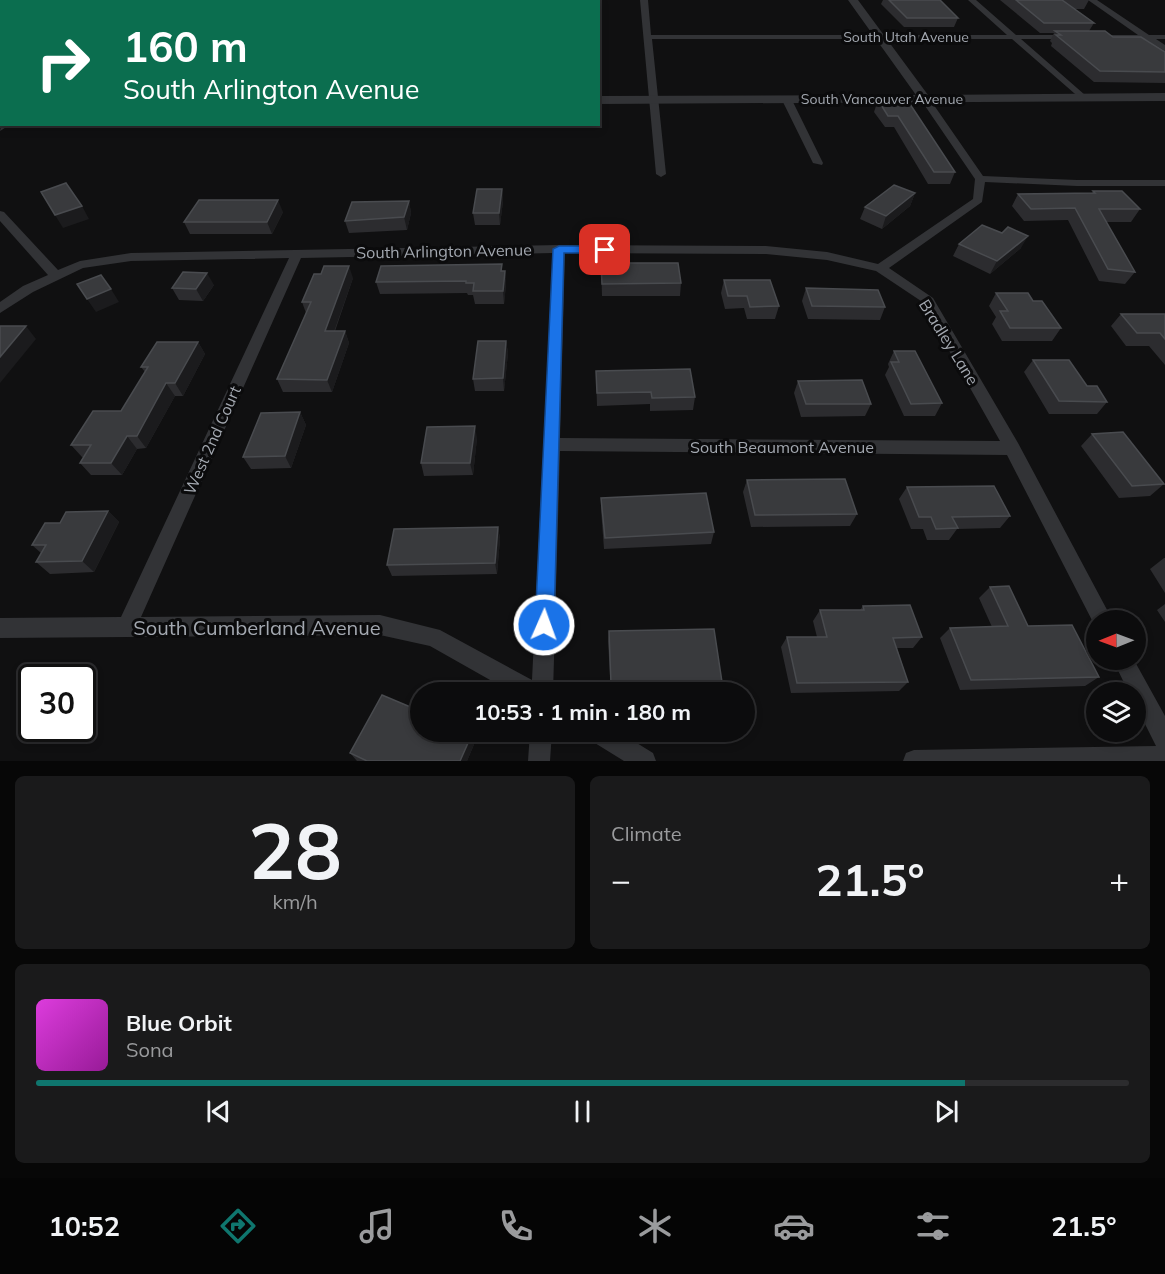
<!DOCTYPE html>
<html lang="en">
<head>
<meta charset="utf-8">
<style>
	:root { --surface:#0c0c0d; --page:#1a1a1b; --text:#f1f3f6; --muted:#9a9b9d; --line:#2c2c2e; --accent:#0f766e }
	body { margin:0; font-family:Mulish,sans-serif; background:var(--page); color:var(--text); height:100vh; display:flex; flex-direction:column; font-size:22px; white-space:nowrap }
	* { box-sizing:border-box; margin:0 }
	p { font-size:20px; color:var(--muted) }
	.icon { flex:none; width:33px; height:33px; fill:none; stroke:currentColor; stroke-width:2; stroke-linecap:round; stroke-linejoin:round }
	.map { position:relative; height:761px; overflow:hidden }
	.details { display:flex; flex-direction:column; gap:15px; padding:15px; background:#070707; flex:1 }
	.details>* { flex:none }
	.hud { position:absolute; left:0px; top:0px; width:600px; height:126px; box-shadow:0 3px 9px #0003,0 0 0 2px var(--line); background:#0b6e4f; color:#fff; overflow:hidden }
	.needle { width:39px; rotate:269deg }
	.tools { position:absolute; left:1086px; top:610px; display:grid; gap:12px }
	.tools a { display:grid; place-items:center; width:60px; height:60px; border-radius:50%; background:var(--surface); box-shadow:0 3px 9px #0003,0 0 0 2px var(--line); font-size:30px }
	.speed { position:absolute; left:18px; top:664px; display:flex; gap:12px; font-size:30px; font-weight:700; text-align:center }
	.speed>* { display:grid; place-content:center; width:78px; height:78px; border-radius:50%; background:var(--surface); box-shadow:0 3px 9px #0003,0 0 0 2px var(--line); line-height:1 }
	.speed .limit { border:3px solid #111; border-radius:9px; background:#fff; color:#111 }
	.pin { position:absolute; display:grid; place-items:center; width:51px; height:51px; color:#fff; margin:-26px; border-radius:12px; box-shadow:0 3px 9px #0006 }
	.me { position:absolute; width:66px; margin:-33px; rotate:2deg; stroke-linejoin:round; filter:drop-shadow(0 0 4px #0008) }
	.turn { display:flex; align-items:center; gap:21px; height:126px; padding:0 24px; font-size:27px }
	.turn .icon { width:78px; height:78px; stroke-width:2.5 }
	.turn b { display:block; font-size:42px; line-height:51px }
	.big { font-size:45px; font-weight:700; line-height:1.1 }
	.details .tile { flex:1; display:flex; flex-direction:column; justify-content:center; gap:9px; min-width:0; padding:0 21px; border-radius:9px; background:var(--page) }
	.details .dial { align-items:center; gap:0 }
	.dial b { font-size:78px; line-height:1 }
	.song { display:flex; align-items:center; gap:18px }
	.cover { width:72px; height:72px; border-radius:9px; background:linear-gradient(135deg,hsl(300 70% 55%),hsl(300 70% 35%)) }
	.played { height:6px; border-radius:3px; background:linear-gradient(90deg,var(--accent) 85%,var(--line) 85%) }
	.keys { display:flex; justify-content:space-around; direction:ltr }
	.heat { display:flex; justify-content:space-between; align-items:center; font-size:33px; direction:ltr }
	.details .tiles { flex:1; display:grid; gap:15px; grid-template-columns:1fr 1fr }
	.tile:last-child { grid-column:span 2 }
	.trip { position:absolute; left:410px; top:682px; width:345px; height:60px; border-radius:30px; background:var(--surface); box-shadow:0 3px 9px #0003,0 0 0 2px var(--line); font-weight:700; line-height:60px; text-align:center }
	.dock { display:flex; height:96px; justify-content:space-around; align-items:center; background:#050505; color:var(--muted) }
	.dock .icon { width:42px; height:42px }
	.dock .current { color:var(--accent) }
	.dock b { font-size:27px; color:var(--text) }
	.map>svg:first-child { display:block }
</style>
</head>
<body>
<div class="map">
<svg width="1165" height="761" viewBox="0 0 1165 761">
	<rect width="100%" height="100%" fill="#101011"/>
	<g fill="none" stroke-linecap="round" stroke-linejoin="round">
		<path fill="#323336" fill-rule="evenodd" d="M166 0H170L168 2H164Z
			M258 0H262L260 2H256Z"/>
		<path fill="#323336" fill-rule="evenodd" d="M640 0H648L651 35H1007L968 0H976L1016 35H1138L1088 0H1097L1149 35H1165V39H1156L1165 45V51L1145 39H1021L1085 95 1087 97 1082 100 1012 39H652L666 174 661 177 656 174Z
			M0 24H2V28H0Z
			M787 97 792 100 823 163 822 165 813 163 782 100Z
			M926 97 929 98 983 176 1077 180H1165V186H1077L985 182 982 202 889 268 933 298 1018 443 1113 621H1096V628L1007 455 560 451 553 693H513L430 646 380 635 0 638V618L121 617 289 258 131 261 83 268 33 292 0 313V302L23 286 48 275 0 221V211L4 212 58 270 80 261 131 253 559 245 766 246 827 252 878 264 973 199 975 179 921 100ZM553 253 532 680 440 630 380 615 141 617 301 258ZM565 253 766 254 827 260 876 271 921 301 1000 441 560 438Z
			M0 106H2V112H0Z
			M2 123V124H11L0 131Z
			M1113 660H1134L1165 716V761H903L906 753 914 750 1156 746 1136 706V693H1129Z
			M530 732H552L550 761H528Z
			M587 732H619L653 753 656 761H624L590 740Z"/>
		<path fill="#323336" fill-rule="evenodd" d="M848 0H858L928 95 1165 93V101L598 104V96L916 95Z"/>
		<path fill="#4e5054" fill-rule="evenodd" d="M111 0H124L110 2Z
			M2 45V54H0V46Z"/>
	</g>
	<path fill="#2c2c2f" d="M0 0H76L72 2H2V14H0Z
		M883 0H940L958 18 954 27H904L881 4Z
		M1000 0H1089L1084 9H1074L1094 23 1089 31 1113 37 1165 52V83L1094 82 1051 46 1052 43 1050 41 1054 33H1040Z
		M2 52V83L0 82V53Z
		M878 100 908 101 955 172 950 184H928L894 127H885L874 112Z
		M502 189 503 201 500 225H475L473 213Z
		M1093 191 1140 209 1131 222H1106L1135 272 1125 284 1099 281 1068 220 1024 221 1012 206 1018 194 1092 193Z
		M915 193 910 206 882 229 860 219 865 207Z
		M409 201 411 213 407 230 349 233 345 221Z
		M283 212 272 234H190L184 222Z
		M1002 233 1021 248 990 274 953 256 959 244Z
		M601 263 681 283 680 296H602Z
		M505 271 506 284 504 304H475L473 295H468L467 293 380 294 376 282Z
		M353 278 335 331H345L349 343 332 392H283L277 379 306 313 302 302Z
		M724 280 779 306 775 319H747L744 308 725 309 721 293Z
		M214 285 203 301 179 300 172 288Z
		M806 288 885 307 880 320 808 319 802 301Z
		M996 293 1033 301 1061 328 1052 341H1002L992 324 996 317 989 306Z
		M1121 314H1165V365L1149 346H1126L1111 326Z
		M506 341 508 353 504 391H475L473 379Z
		M198 342 205 354 183 396H175L146 448 137 449 122 475H91L80 463 83 457H82L71 445 121 411 145 372 141 367Z
		M894 351 942 403 935 416H904L885 375 889 367 888 364Z
		M1033 360 1107 402 1097 414H1049L1024 372Z
		M596 371 695 397 693 410 650 411V404L597 406Z
		M798 381 871 404 865 416 801 417 794 393Z
		M300 412 306 425 291 468 251 469 243 457Z
		M1092 434 1164 484 1150 496 1119 498 1081 446Z
		M477 438 473 475 424 476 421 463Z
		M747 480 857 514 850 526 751 527 743 492Z
		M907 487 1010 516 1000 528 957 529 949 540H927L923 529H911L899 499Z
		M601 498 714 532 711 544 604 549 601 509Z
		M108 511 119 522 94 572 50 574 36 562 41 553 32 545 60 523Z
		M498 527 500 539 497 574 392 576 387 565Z
		M1164 558H1165V593L1150 569Z
		M990 587 1028 626 1099 677 1085 686 960 690 940 638 950 628 992 627 979 598Z
		M1165 604V622L1157 610Z
		M863 606 922 637 913 648H897L908 682 899 691 791 693 781 647 787 637H817L813 621 820 610H860Z
		M609 631 722 682 718 691 611 693 608 641Z
		M475 742 467 761H357L350 753Z"/>
	<path fill="#1b1b1d" d="M46 0H76L72 2H42Z
		M502 189 503 201 500 225 499 213Z
		M915 193 910 206 882 229 886 216Z
		M278 200 283 212 272 234 267 222Z
		M409 201 411 213 407 230 404 217Z
		M82 206 89 219 63 228 55 215Z
		M1028 236 1021 248 990 274 997 261Z
		M349 266 353 278 330 343 325 331Z
		M505 271 506 284 504 304 503 291Z
		M207 273 214 285 203 301 196 289Z
		M111 289 119 302 96 312 87 299Z
		M26 326 36 339 0 383V357Z
		M345 331 349 343 332 392 327 380Z
		M506 341 508 353 504 391 503 378Z
		M198 342 205 354 183 396 175 383Z
		M166 383 175 396 146 448 137 436Z
		M300 412 306 425 291 468 285 456Z
		M475 426 477 438 473 475 470 463Z
		M127 436 137 449 122 475 111 463Z
		M108 511 119 522 94 572 82 561Z
		M498 527 500 539 497 574 495 563Z
		M472 734 475 742 467 761H460Z"/>
	<path fill="#393a3d" stroke="#494b4f" stroke-width="1.5" d="M0 0H46L42 2H2V5H0Z
		M266 0H343L341 2H263Z
		M889 0H940L958 18H907Z
		M1016 0H1062L1094 23H1044Z
		M1055 31H1105L1113 37H1141L1165 52V72L1100 71 1056 35H1061Z
		M2 52V68H0V53Z
		M878 100 908 101 955 172H934L898 116H888Z
		M66 183 82 206 55 215 41 192Z
		M894 185 915 193 886 216 865 207Z
		M477 189H502L499 213H473Z
		M1093 191H1122L1140 209H1099L1135 272 1108 269 1075 208 1031 209 1018 194 1095 193Z
		M199 200H278L267 222H184Z
		M409 201 404 217 345 221 352 202Z
		M982 225 1002 233 1008 227 1028 236 997 261 959 244Z
		M601 263H678L681 283 602 284Z
		M502 264 501 271H505L503 291H473L474 283H466V281L376 282 381 266Z
		M324 266H349L325 331H345L327 380 277 379 311 302H302L314 274H321Z
		M183 272 207 273 196 289 172 288Z
		M101 275 111 289 87 299 77 284Z
		M724 280H770L779 306 750 307 747 296H728Z
		M806 288 878 290 885 307 812 306Z
		M996 293H1028L1033 301H1042L1061 328H1010L1000 311H1008Z
		M1121 314H1165V339L1160 333H1137Z
		M0 326H26L0 357Z
		M478 341H506L503 378 473 379Z
		M157 342H198L175 383H166L137 436H127L111 463H80L91 445H71L93 411H121L148 367H141Z
		M894 351H915L942 403 911 404 891 362H899Z
		M1033 360H1069L1087 386H1097L1107 402 1059 401Z
		M690 369 695 397 652 398 651 392 597 393 596 371Z
		M862 380 871 404H806L798 381Z
		M300 412 285 456 243 457 261 413Z
		M475 426 470 463H421L427 427Z
		M1123 432 1164 484 1132 486 1092 434Z
		M845 479 857 514 755 515 747 480Z
		M994 486 1010 516 952 517 958 528 936 529 931 517H919L907 487Z
		M706 493 714 532 605 538 601 498Z
		M108 511 82 561 36 562 46 545H32L45 523H60L66 512Z
		M498 527 495 563 387 565 394 529Z
		M1009 586 1028 626 1072 625 1099 677 971 680 950 628 1008 626 990 587Z
		M910 605 922 637 893 638 908 682 797 683 787 637H827L820 610H864L863 606Z
		M714 629 722 682 611 684 609 631Z
		M382 695 420 711V732H469L472 734 460 761H367L350 753Z"/>
	<path fill="#1a73e8" stroke="#114b97" stroke-width="1.5" d="M559 246H605L610 250 605 253H564L554 625 551 632 544 634 538 632 535 625 553 249Z"/>
	<g text-anchor="middle" dominant-baseline="central" stroke-width="6" stroke-linejoin="round" paint-order="stroke">
		<g font-size="14" fill="#a3a8b0" stroke="#0b0b0c">
			<text x="906" y="37">South Utah Avenue</text>
			<text x="882" y="99">South Vancouver Avenue</text>
		</g>
		<g font-size="16" fill="#a3a8b0" stroke="#0b0b0c">
			<text transform="translate(444 251) rotate(-1)">South Arlington Avenue</text>
			<text transform="translate(949 342) rotate(58)">Bradley Lane</text>
			<text transform="translate(212 440) rotate(-66)">West 2nd Court</text>
			<text x="782" y="447">South Beaumont Avenue</text>
		</g>
		<g font-size="20" fill="#a3a8b0" stroke="#0b0b0c">
			<text x="257" y="627">South Cumberland Avenue</text>
		</g>
	</g>
</svg>
<div class="tools">
<a><svg class="needle" viewBox="-14 -14 28 28"><path d="M0-13l5 13h-10z" fill="#e53935"/><path d="M0 13l5-13h-10z" fill="#9a9b9d"/></svg></a>
<a><svg class="icon" aria-label="layers" viewBox="0 0 24 24"><path d="M12 4l9 5-9 5-9-5zM3 14l9 5 9-5"/></svg></a>
</div>
<div class="speed"><div class="limit">30</div></div>
<div class="pin" style="left:605px;top:250px;background:#d93025"><svg class="icon" aria-label="arrive" viewBox="0 0 24 24"><path d="M6 21V4h12l-3 4 3 4H6"/></svg></div>
<svg class="me" style="left:544px;top:625px" viewBox="-20 -20 40 40"><circle r="17" fill="#1a73e8" stroke="#fff" stroke-width="3"/><path d="M0-11L8 9 0 5-8 9z" fill="#fff"/></svg>
<div class="trip">10:53 · 1 min · 180 m</div>
<div class="hud">
<div class="turn"><svg class="icon" aria-label="right" viewBox="0 0 24 24"><path d="M7 20v-9h11M14 6l5 5-5 5"/></svg><div><b>160 m</b>South Arlington Avenue</div></div>
</div>
</div>
<section class="details">
<div class="tiles">
<div class="tile dial"><b>28</b><p>km/h</p></div>
<div class="tile"><p>Climate</p>
<div class="heat"><a>−</a><b class="big">21.5°</b><a>+</a></div>
</div>
<div class="tile">
<div class="song"><i class="cover"></i><div><b>Blue Orbit</b><p>Sona</p></div></div>
<div class="played"></div>
<div class="keys"><svg class="icon" aria-label="previous" viewBox="0 0 24 24"><path d="M18 5L8 12l10 7zM5 5v14"/></svg><svg class="icon" aria-label="pause" viewBox="0 0 24 24"><path d="M8 5v14M16 5v14"/></svg><svg class="icon" aria-label="next" viewBox="0 0 24 24"><path d="M6 5l10 7-10 7zM19 5v14"/></svg></div>
</div>
</div>
</section>
<nav class="dock">
<b>10:52</b>
<svg class="icon current" aria-label="directions" viewBox="0 0 24 24"><path d="M12 3l9 9-9 9-9-9zM9 14v-3h6M13 9l2 2-2 2"/></svg>
<svg class="icon" aria-label="music" viewBox="0 0 24 24"><path d="M9 18V5l10-2v13"/><circle cx="6" cy="18" r="3"/><circle cx="16" cy="16" r="3"/></svg>
<svg class="icon" aria-label="phone" viewBox="0 0 24 24"><path d="M5 4h4l2 5-3 2q2 4 5 5l2-3 5 2v4C11 20 4 13 5 4z"/></svg>
<svg class="icon" aria-label="climate" viewBox="0 0 24 24"><path d="M12 3v18M4 7l16 10M4 17L20 7"/></svg>
<svg class="icon" aria-label="car" viewBox="0 0 24 24"><path d="M5 17H2v-5l4-1 3-4h7l3 4 3 1v5h-3M9 17h6M6 11h13"/><circle cx="7" cy="17" r="2"/><circle cx="17" cy="17" r="2"/></svg>
<svg class="icon" aria-label="filters" viewBox="0 0 24 24"><path d="M4 7h16M4 17h16"/><circle cx="9" cy="7" r="2"/><circle cx="15" cy="17" r="2"/></svg>
<b>21.5°</b>
</nav>
</body>
</html>
